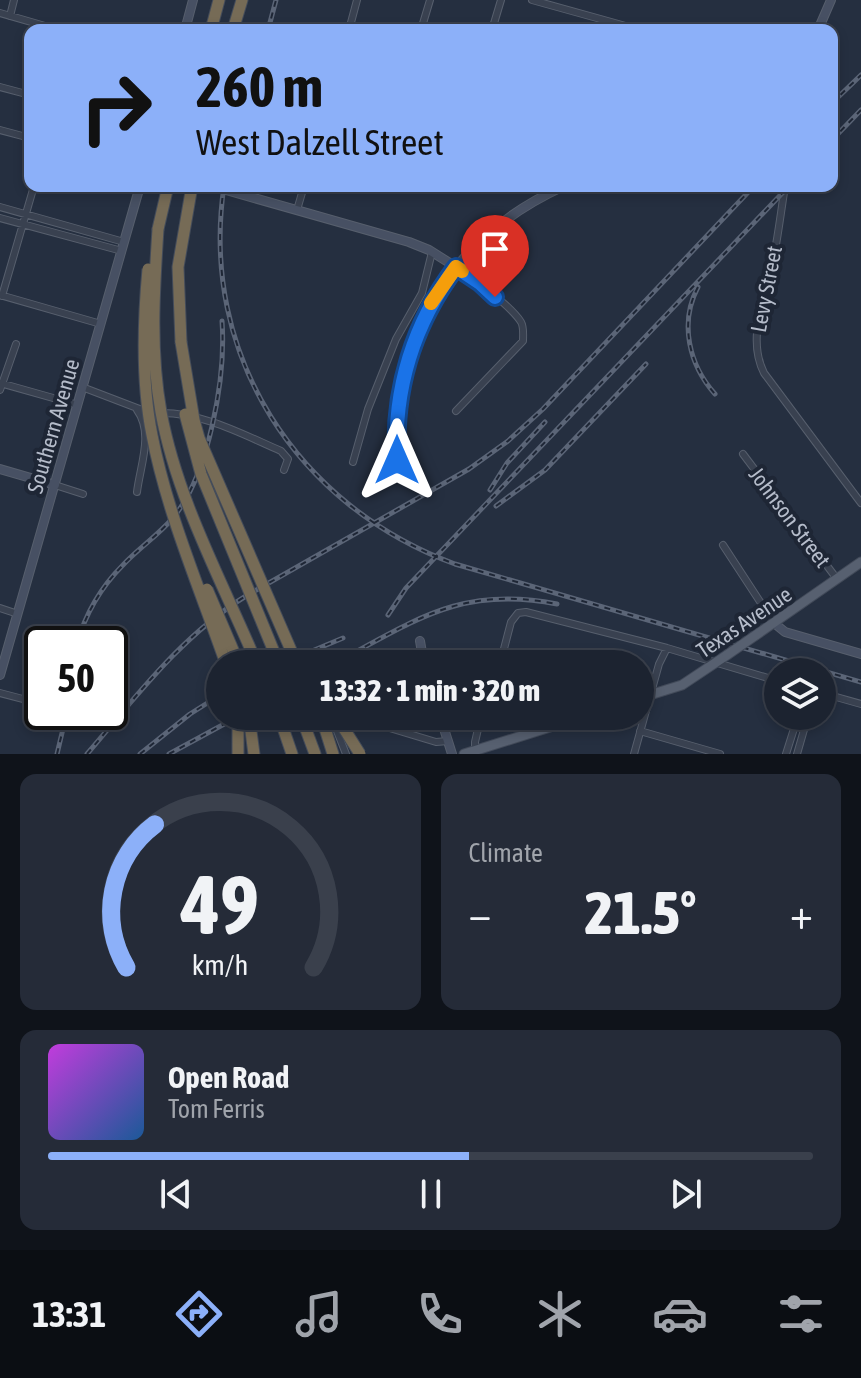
<!DOCTYPE html>
<html lang="en">
<head>
<meta charset="utf-8">
<style>
	:root { --surface:#1c2330; --page:#252b38; --text:#f1f3f6; --muted:#a0a4ab; --line:#3a404c; --accent:#8cb0f9 }
	body { margin:0; font-family:"Asap Condensed",sans-serif; background:var(--page); color:var(--text); height:100vh; display:flex; flex-direction:column; font-size:30px; white-space:nowrap }
	* { box-sizing:border-box; margin:0 }
	p { font-size:26px; color:var(--muted) }
	.icon { flex:none; width:44px; height:44px; fill:none; stroke:currentColor; stroke-width:2; stroke-linecap:round; stroke-linejoin:round }
	.map { position:relative; height:754px; overflow:hidden }
	.drawer { display:flex; flex-direction:column; gap:20px; padding:20px; background:#0f131a; flex:1 }
	.drawer>* { flex:none }
	.banner { position:absolute; left:24px; top:24px; width:814px; height:168px; border-radius:16px; box-shadow:0 4px 12px #0003,0 0 0 2px var(--line); background:#8cb0f9; color:#111; overflow:hidden }
	.buttons { position:absolute; left:764px; top:658px; display:grid; gap:16px }
	.buttons a { display:grid; place-items:center; width:72px; height:72px; border-radius:50%; background:var(--surface); box-shadow:0 4px 12px #0003,0 0 0 2px var(--line); font-size:40px }
	.speed { position:absolute; left:24px; top:626px; display:flex; gap:16px; font-size:40px; font-weight:700; text-align:center }
	.speed>* { display:grid; place-content:center; width:104px; height:104px; border-radius:50%; background:var(--surface); box-shadow:0 4px 12px #0003,0 0 0 2px var(--line); line-height:1 }
	.speed .limit { border:4px solid #111; border-radius:12px; background:#fff; color:#111 }
	.pin { position:absolute; display:grid; place-items:center; width:68px; height:68px; color:#fff; margin:-82px -34px; border-radius:50% 50% 50% 0; rotate:-45deg; box-shadow:0 0 8px #0007 }
	.pin .icon { rotate:45deg }
	.me { position:absolute; width:88px; margin:-44px; rotate:0deg; stroke-linejoin:round; filter:drop-shadow(0 0 6px #0008) }
	.turn { display:flex; align-items:center; gap:28px; height:168px; padding:0 40px; font-size:36px }
	.turn .icon { width:104px; height:104px; stroke-width:2.5 }
	.turn b { display:block; font-size:56px; line-height:68px }
	.big { font-size:60px; font-weight:800; line-height:1.1 }
	.drawer .card { flex:1; display:flex; flex-direction:column; justify-content:center; gap:12px; min-width:0; padding:0 28px; border-radius:16px; background:var(--page) }
	.drawer .dial { align-items:center; gap:0 }
	.dial svg { height:208px; overflow:visible; fill:none; stroke:var(--line); stroke-width:7; stroke-linecap:round; text-anchor:middle }
	.dial text { fill:var(--text); stroke:none }
	.song { display:flex; align-items:center; gap:24px }
	.cover { width:96px; height:96px; border-radius:12px; background:linear-gradient(135deg,hsl(290 70% 55%),hsl(210 70% 35%)) }
	.played { height:8px; border-radius:4px; background:linear-gradient(90deg,var(--accent) 55%,var(--line) 55%) }
	.keys { display:flex; justify-content:space-around; direction:ltr }
	.heat { display:flex; justify-content:space-between; align-items:center; font-size:44px; direction:ltr }
	.drawer .tiles { flex:1; display:grid; gap:20px; grid-template-columns:1fr 1fr }
	.card:last-child { grid-column:span 2 }
	.trip { position:absolute; left:206px; top:650px; width:448px; height:80px; border-radius:40px; background:var(--surface); box-shadow:0 4px 12px #0003,0 0 0 2px var(--line); font-weight:800; line-height:80px; text-align:center }
	.menu { display:flex; height:128px; justify-content:space-around; align-items:center; background:#0b0e13; color:var(--muted) }
	.menu .icon { width:56px; height:56px }
	.menu .selected { color:var(--accent) }
	.menu b { font-size:36px; color:var(--text) }
	.map>svg:first-child { display:block }
</style>
</head>
<body>
<div class="map">
<svg width="861" height="754" viewBox="0 0 861 754">
	<rect width="100%" height="100%" fill="#252f40"/>
	<g fill="none" stroke-linecap="round" stroke-linejoin="round">
		<defs>
			<path id="street" d="M532 0 640 30
				M0 13 59 30
				M10 16 14 0
				M349 30 357 0
				M421 30 430 0
				M492 30 501 0
				M0 87 30 95
				M0 130 30 138
				M785 186C781 211 778 237 773 261 766 298 746 337 764 373L861 503
				M0 207 124 242
				M297 210 304 186
				M0 218 122 251
				M456 267C472 277 511 306 521 322 524 327 523 335 523 341L456 411
				M0 295 101 324
				M2 296 34 186
				M0 383 78 405
				M82 387 150 413
				M0 390 16 344
				M161 413C204 413 242 434 281 451L288 459 284 470
				M743 454 837 579
				M353 462 368 409 396 339 422 293 432 252
				M55 485 83 494
				M137 492C140 466 154 433 137 410
				M723 545 774 623
				M0 608 18 614
				M500 664 511 622 518 613 526 612 667 648 778 681
				M0 693 42 704
				M822 693 861 704
				M337 731 346 754
				M640 731 720 754
				M338 732 352 722 363 720 436 742 448 741
				M475 750V742L481 716
				M634 754 659 664 667 648
				M786 754 798 716
				M797 754 808 716"/>
			<path id="secondary" d="M185 30 193 0
				M818 30 831 0
				M212 186 409 242 429 250 456 267
				M0 469 55 485
				M398 472C389 344 445 240 564 186
				M774 623 785 632 861 654
				M420 641 424 664
				M0 675 140 186
				M440 716 452 754"/>
			<path id="primary" d="M756 635 861 562
				M640 698 682 685 727 655
				M464 754 585 716"/>
			<path id="highway" d="M211 30 219 0
				M233 30 242 0
				M158 229 168 186
				M181 342 178 267 192 186
				M249 716 254 754
				M279 716 292 754
				M301 716 315 754
				M321 716 333 754"/>
		</defs>
		<use href="#street" stroke="#575f6d" stroke-width="8"/>
		<use href="#secondary" stroke="#575f6d" stroke-width="10"/>
		<use href="#primary" stroke="#424a59" stroke-width="11"/>
		<use href="#highway" stroke="#444c5a" stroke-width="13"/>
		<use href="#street" stroke="#394150" stroke-width="6"/>
		<use href="#secondary" stroke="#475063" stroke-width="8"/>
		<use href="#primary" stroke="#576070" stroke-width="9"/>
		<use href="#highway" stroke="#766b56" stroke-width="11"/>
		<defs>
			<path id="rail" d="M268 30 276 0
				M832 103 861 75
				M832 140 861 110
				M224 186C199 355 297 506 455 564L861 682
				M698 287C679 323 689 365 715 394
				M490 490 507 463 545 422
				M496 506 545 470 646 364
				M388 615 406 588 789 186
				M77 644C85 615 101 587 123 565 138 549 157 536 172 519 209 476 226 377 222 321
				M281 664 343 638
				M333 664C415 621 460 585 557 604
				M57 754 67 712
				M87 754C135 698 182 635 246 596L469 469 508 441 543 409 754 186
				M140 754 190 714 220 695
				M169 754 239 716"/>
		</defs>
		<use href="#rail" stroke="#5b6577" stroke-width="5"/>
		<use href="#rail" stroke="#1e2635" stroke-width="2" stroke-dasharray="6" stroke-linecap="butt"/>
		<defs>
			<path id="primary-bridge" d="M727 655 756 635"/>
			<path id="highway-bridge" d="M158 229C154 290 150 351 161 412 177 500 223 583 257 664
				M148 269C143 323 141 381 152 435 167 513 200 589 226 664
				M181 342 194 420 199 438 297 664
				M185 414 201 474 279 664
				M207 589 239 664
				M336 716 360 754
				M238 754V716"/>
		</defs>
		<use href="#primary-bridge" stroke="#424a59" stroke-width="11" stroke-linecap="butt"/>
		<use href="#highway-bridge" stroke="#444c5a" stroke-width="13" stroke-linecap="butt"/>
		<use href="#primary-bridge" stroke="#576070" stroke-width="9"/>
		<use href="#highway-bridge" stroke="#766b56" stroke-width="11"/>
	</g>
	<g fill="none" stroke-linecap="round" stroke-linejoin="round">
		<defs>
			<path id="route" d="M397 460C393 389 414 323 456 267L480 283 495 297"/>
		</defs>
		<use href="#route" stroke="#114b97" stroke-width="20"/>
		<use href="#route" stroke="#1a73e8" stroke-width="14"/>
		<path stroke="#f59e0b" stroke-width="14" d="M431 303 456 267 462 271"/>
	</g>
	<g text-anchor="middle" dominant-baseline="central" stroke-width="8" stroke-linejoin="round" paint-order="stroke">
		<g font-size="22" fill="#b5bcca" stroke="#1e2635">
			<text transform="translate(766 289) rotate(-79)">Levy Street</text>
			<text transform="translate(53 426) rotate(-74)">Southern Avenue</text>
			<text transform="translate(790 517) rotate(53)">Johnson Street</text>
			<text transform="translate(744 622) rotate(-34)">Texas Avenue</text>
		</g>
	</g>
</svg>
<div class="buttons">
<a><svg class="icon" aria-label="layers" viewBox="0 0 24 24"><path d="M12 4l9 5-9 5-9-5zM3 14l9 5 9-5"/></svg></a>
</div>
<div class="speed"><div class="limit">50</div></div>
<div class="pin" style="left:495px;top:297px;background:#d93025"><svg class="icon" aria-label="arrive" viewBox="0 0 24 24"><path d="M6 21V4h12l-3 4 3 4H6"/></svg></div>
<svg class="me" style="left:397px;top:460px" viewBox="-20 -20 40 40"><path d="M0-17L14 15 0 8-14 15z" fill="#1a73e8" stroke="#fff" stroke-width="4"/></svg>
<div class="trip">13:32 · 1 min · 320 m</div>
<div class="banner">
<div class="turn"><svg class="icon" aria-label="right" viewBox="0 0 24 24"><path d="M7 20v-9h11M14 6l5 5-5 5"/></svg><div><b>260 m</b>West Dalzell Street</div></div>
</div>
</div>
<section class="drawer">
<div class="tiles">
<div class="card dial"><svg viewBox="0 0 100 80">
<path d="M14 69A42 42 0 1 1 86 69"/>
<path d="M14 69A42 42 0 0 1 25 14" stroke="#8cb0f9"/>
<text x="50" y="56" font-size="32" font-weight="700">49</text>
<text x="50" y="72" font-size="11">km/h</text>
</svg></div>
<div class="card"><p>Climate</p>
<div class="heat"><a>−</a><b class="big">21.5°</b><a>+</a></div>
</div>
<div class="card">
<div class="song"><i class="cover"></i><div><b>Open Road</b><p>Tom Ferris</p></div></div>
<div class="played"></div>
<div class="keys"><svg class="icon" aria-label="previous" viewBox="0 0 24 24"><path d="M18 5L8 12l10 7zM5 5v14"/></svg><svg class="icon" aria-label="pause" viewBox="0 0 24 24"><path d="M8 5v14M16 5v14"/></svg><svg class="icon" aria-label="next" viewBox="0 0 24 24"><path d="M6 5l10 7-10 7zM19 5v14"/></svg></div>
</div>
</div>
</section>
<nav class="menu">
<b>13:31</b>
<svg class="icon selected" aria-label="directions" viewBox="0 0 24 24"><path d="M12 3l9 9-9 9-9-9zM9 14v-3h6M13 9l2 2-2 2"/></svg>
<svg class="icon" aria-label="music" viewBox="0 0 24 24"><path d="M9 18V5l10-2v13"/><circle cx="6" cy="18" r="3"/><circle cx="16" cy="16" r="3"/></svg>
<svg class="icon" aria-label="phone" viewBox="0 0 24 24"><path d="M5 4h4l2 5-3 2q2 4 5 5l2-3 5 2v4C11 20 4 13 5 4z"/></svg>
<svg class="icon" aria-label="climate" viewBox="0 0 24 24"><path d="M12 3v18M4 7l16 10M4 17L20 7"/></svg>
<svg class="icon" aria-label="car" viewBox="0 0 24 24"><path d="M5 17H2v-5l4-1 3-4h7l3 4 3 1v5h-3M9 17h6M6 11h13"/><circle cx="7" cy="17" r="2"/><circle cx="17" cy="17" r="2"/></svg>
<svg class="icon" aria-label="filters" viewBox="0 0 24 24"><path d="M4 7h16M4 17h16"/><circle cx="9" cy="7" r="2"/><circle cx="15" cy="17" r="2"/></svg>
</nav>
</body>
</html>
